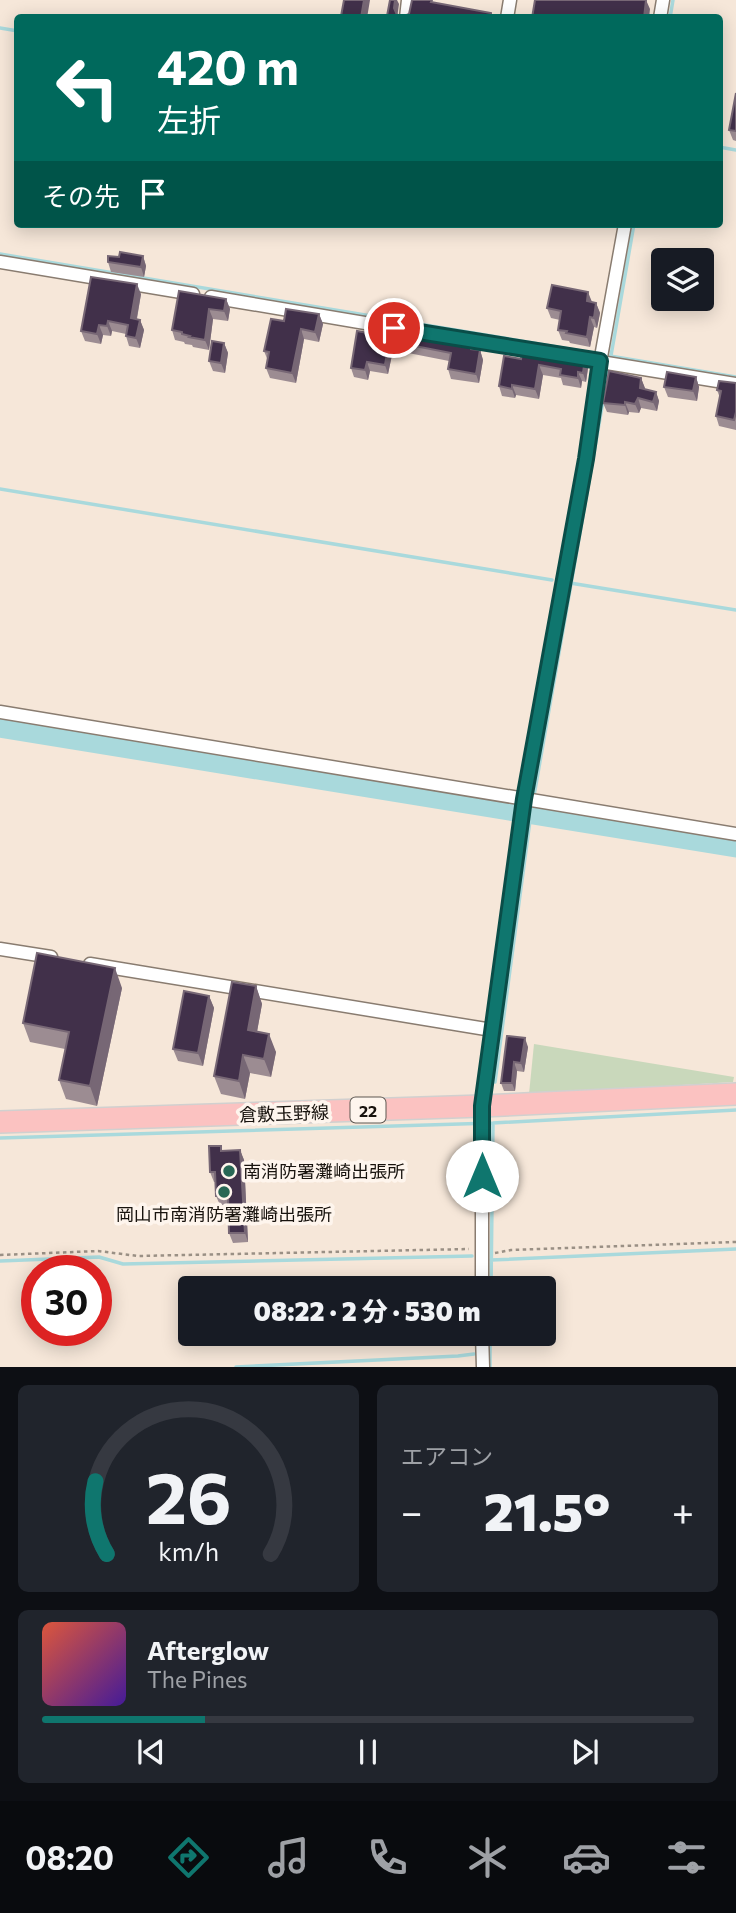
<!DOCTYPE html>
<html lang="ja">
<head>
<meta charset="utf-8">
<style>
	:root { --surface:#171b24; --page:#20242c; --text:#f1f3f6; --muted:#9ea1a6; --line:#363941; --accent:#0f766e }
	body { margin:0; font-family:Commissioner,"Noto Sans JP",sans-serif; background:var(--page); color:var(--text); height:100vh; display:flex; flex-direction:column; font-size:26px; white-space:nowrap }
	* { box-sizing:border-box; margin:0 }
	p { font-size:23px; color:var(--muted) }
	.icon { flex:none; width:38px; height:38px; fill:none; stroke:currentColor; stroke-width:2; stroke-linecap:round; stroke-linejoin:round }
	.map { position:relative; height:1367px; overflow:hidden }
	.side { display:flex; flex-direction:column; gap:18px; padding:18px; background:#0d0f14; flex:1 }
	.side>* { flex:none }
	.top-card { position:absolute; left:14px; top:14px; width:709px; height:214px; border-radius:7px; box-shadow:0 4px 18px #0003; background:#00695c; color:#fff; overflow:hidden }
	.fabs { position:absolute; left:651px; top:248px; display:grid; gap:14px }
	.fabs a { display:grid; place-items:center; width:63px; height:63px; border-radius:7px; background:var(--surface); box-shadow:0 4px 18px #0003; font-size:35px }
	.speed { position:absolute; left:21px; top:1255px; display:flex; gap:14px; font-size:35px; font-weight:700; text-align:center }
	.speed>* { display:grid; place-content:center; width:91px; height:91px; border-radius:50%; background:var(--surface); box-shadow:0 4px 18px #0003; line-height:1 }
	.speed .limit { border:10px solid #d22; background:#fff; color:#111 }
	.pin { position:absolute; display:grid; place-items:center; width:60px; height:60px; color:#fff; margin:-30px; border:4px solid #fff; border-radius:50%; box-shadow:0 2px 7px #0007 }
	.me { position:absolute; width:77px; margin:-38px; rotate:0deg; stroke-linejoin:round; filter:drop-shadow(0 0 5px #0008) }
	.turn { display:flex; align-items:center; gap:24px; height:147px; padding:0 28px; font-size:32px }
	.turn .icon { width:91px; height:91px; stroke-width:2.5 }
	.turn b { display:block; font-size:49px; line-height:60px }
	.then { display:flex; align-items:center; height:66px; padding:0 28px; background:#0003; gap:14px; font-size:26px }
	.big { font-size:52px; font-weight:800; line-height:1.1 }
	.side .card { flex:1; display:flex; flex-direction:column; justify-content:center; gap:10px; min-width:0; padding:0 24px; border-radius:10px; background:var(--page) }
	.side .dial { align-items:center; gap:0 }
	.dial svg { height:182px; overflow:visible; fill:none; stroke:var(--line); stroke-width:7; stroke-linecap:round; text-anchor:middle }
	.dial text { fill:var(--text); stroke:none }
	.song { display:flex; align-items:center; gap:21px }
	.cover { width:84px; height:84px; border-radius:10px; background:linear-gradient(135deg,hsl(10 70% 55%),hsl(260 70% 35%)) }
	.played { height:7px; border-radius:4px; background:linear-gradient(90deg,var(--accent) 25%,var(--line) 25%) }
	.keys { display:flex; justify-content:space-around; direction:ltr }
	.heat { display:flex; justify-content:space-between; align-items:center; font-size:38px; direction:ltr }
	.side .tiles { flex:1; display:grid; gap:18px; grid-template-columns:1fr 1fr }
	.card:last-child { grid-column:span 2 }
	.trip { position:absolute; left:178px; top:1276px; width:378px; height:70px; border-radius:7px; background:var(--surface); box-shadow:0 4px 18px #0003; font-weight:800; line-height:70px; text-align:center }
	.tabs { display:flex; height:112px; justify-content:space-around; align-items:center; background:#090b0e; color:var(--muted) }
	.tabs .icon { width:49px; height:49px }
	.tabs .on { color:var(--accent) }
	.tabs b { font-size:32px; color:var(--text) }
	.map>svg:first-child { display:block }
</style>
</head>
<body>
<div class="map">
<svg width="736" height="1367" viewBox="0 0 736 1367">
	<rect width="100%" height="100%" fill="#f6e7d9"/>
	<path fill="#c9d8bb" d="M534 1044 734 1077 733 1082 529 1094Z"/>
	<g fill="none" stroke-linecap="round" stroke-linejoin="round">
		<path stroke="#a9d9dc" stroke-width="3.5" d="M670 18 673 0
			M0 28 18 31
			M719 147 736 150
			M0 254 599 354
			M610 356 736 377
			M0 489 552 580
			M570 583 736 610
			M495 1082 531 813 634 224
			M0 1138 493 1123 736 1110
			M491 1260 736 1249
			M0 1261 99 1257 123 1264 472 1256
			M491 1288 493 1124
			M236 1367 458 1356 474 1354
			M490 1367V1334"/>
		<path stroke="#a9d9dc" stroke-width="23" d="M0 726 736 846"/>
		<defs>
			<path id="street" d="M406 18 408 0
				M507 18 510 0
				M660 18 663 0
				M0 262 193 294
				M211 297 424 333
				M456 338 538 352
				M570 357 736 384
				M0 712 736 834
				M0 949 51 957
				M90 964 492 1030
				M482 1288V1106L524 799 586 459 601 357 625 224
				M482 1334 483 1367"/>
			<path id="primary" d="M0 1122 482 1106 736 1094"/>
		</defs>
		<use href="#street" stroke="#897c70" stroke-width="15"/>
		<use href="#primary" stroke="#d1d0cf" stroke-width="24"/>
		<path stroke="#9a9085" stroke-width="2.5" stroke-dasharray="3.5 3.5" stroke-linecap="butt" d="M495 1253 511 1250 736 1242
			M0 1255 98 1251 138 1256 469 1249"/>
		<use href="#street" stroke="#fff" stroke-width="12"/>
		<use href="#primary" stroke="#fbc2c1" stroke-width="21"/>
	</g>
	<path fill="#9c8c92" d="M736 93V141L733 140 729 130Z
		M143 256 146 266 144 277 111 272 108 262 119 257Z
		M141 294 137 319 140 320 144 330 140 348 129 346 126 336V334L112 331 111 336 103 335 101 344 85 341 81 331Z
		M226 299 230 309 228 321 213 319 209 350 193 347 192 345 185 344 184 342 175 340 172 330Z
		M592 302 596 303 600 313 597 328 594 327 590 347 570 343 569 341 562 340 558 330 560 320 551 318 547 308Z
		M319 314 323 324 319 342 304 339 296 383 270 378 266 368 268 361 264 351 284 321Z
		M373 334 472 340 475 349 480 350 483 360 479 383 451 379 448 369 449 361 393 350 388 374 370 371 368 380 354 377 351 368Z
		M224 343 228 353 225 373 213 371 209 361Z
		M504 356 588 368 586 382 582 381 581 388 563 385 561 378 543 375 539 399 516 395 515 398 502 396 499 386Z
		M696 377 699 387 697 401 668 397 664 387Z
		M641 378 645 389 656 392 659 401 657 411 641 408 639 413 629 412 628 415 607 412 603 403Z
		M736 383V430L719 426 716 416 720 398 717 390Z
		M256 986 262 1004 257 1032 276 1052 271 1077 250 1073 245 1099 221 1094 214 1076Z
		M122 988 97 1106 66 1099 59 1080 65 1049 30 1042 23 1023Z
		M209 996 214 1008 203 1066 178 1061 173 1049Z
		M507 1036 528 1047 524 1072 517 1071 515 1091H504L501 1083Z
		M240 1150 244 1160 248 1242 233 1243 229 1233 228 1205H220L216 1196 215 1182H214L210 1172 223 1151Z"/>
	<path fill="#776775" d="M364 0H370L367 18H361Z
		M395 0H397L399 4 397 18 394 8Z
		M646 0 650 9 649 18H644Z
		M143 256 146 266 144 277 141 267Z
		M137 284 141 294 135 328 131 318Z
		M588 292 592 302 587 301Z
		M226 299 230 309 228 321 224 311Z
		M596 303 600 313 597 328 594 318Z
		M209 309 213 319 209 350 205 340Z
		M319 314 323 324 319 342 315 332Z
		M590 317 594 327 590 347 587 337Z
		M140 320 144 330 140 348 136 338Z
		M108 321 112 331 111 336 107 326Z
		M99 325 103 335 101 344 97 334Z
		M301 329 304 339 296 383 292 373Z
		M389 341 393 350 388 374 385 365Z
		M224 343 228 353 225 373 221 363Z
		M480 350 483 360 479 383 476 374Z
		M585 359 588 368 586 382 583 373Z
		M367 362 370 371 368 380 365 370Z
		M539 365 543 375 539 399 535 389Z
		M578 372 582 381 581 388 578 378Z
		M696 377 699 387 697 401 693 391Z
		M641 378 645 388 643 398 640 388Z
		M512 385 516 395 515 398 512 389Z
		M656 392 659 401 657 411 653 402Z
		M638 398 641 408 639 413 635 404Z
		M625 402 629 412 628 415 625 405Z
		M115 968 122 988 97 1106 90 1086Z
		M256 986 262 1004 254 1048 248 1030Z
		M209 996 214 1008 203 1066 198 1053Z
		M269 1034 276 1052 271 1077 264 1059Z
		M525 1038 528 1047 524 1072 521 1063Z
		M243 1055 250 1073 245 1099 239 1081Z
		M514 1062 517 1071 515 1091 512 1083Z
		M240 1150 244 1160 248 1242 245 1233Z"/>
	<path fill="#41304a" stroke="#776775" stroke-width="2" d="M344 0H364L361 18 341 16Z
		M390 0H395L394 8 397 15 402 17 409 14 412 0H432L431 2 491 13V18H375V15L387 16Z
		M535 0H646L644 18H532Z
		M736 93V131L729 130Z
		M120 252 143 256 141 267 108 262V256L119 257Z
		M91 277 137 284 131 318 140 320 136 338 126 336 128 325 108 321 107 326 99 325 97 334 81 331Z
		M552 285 588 292 587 301 596 303 594 318 590 317 587 337 566 333 567 331 558 330 561 311 547 308Z
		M179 291 226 299 224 311 209 309 205 340 189 337 190 336 182 334V332L172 330Z
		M286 309 319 314 315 332 301 329 292 373 266 368 269 352 264 351 271 319 284 321Z
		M375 325 472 340 471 349 480 350 476 374 448 369 451 353 389 341 385 365 367 362 365 370 351 368 357 331 373 334Z
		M212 341 224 343 221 363 209 361Z
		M523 349 585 359 583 373 578 372V378L560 375 561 369 539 365 535 389 512 385V389L499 386 504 356 521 359Z
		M609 371 641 378 640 388 656 392 653 402 638 398 635 404 625 402V405L603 403Z
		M667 372 696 377 693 391 664 387Z
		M719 381 736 383V412L734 420 716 416 721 391 717 390Z
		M37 953 115 968 90 1086 59 1080 69 1032 23 1023Z
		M232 982 256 986 248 1030 269 1034 264 1059 243 1055 239 1081 214 1076Z
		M184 991 209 996 198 1053 173 1049Z
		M507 1036 525 1038 521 1063 514 1062 512 1083H501Z
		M209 1146H221V1151L240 1150 245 1233H229L228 1195 216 1196 215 1172H210Z"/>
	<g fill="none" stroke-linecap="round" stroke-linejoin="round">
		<defs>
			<path id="route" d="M394 328 600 361 586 459 524 799 482 1106V1176"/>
		</defs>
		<use href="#route" stroke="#0a4d48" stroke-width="18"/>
		<use href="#route" stroke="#0f766e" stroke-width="12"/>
	</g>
	<g fill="#286755" stroke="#fef5ed" stroke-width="2.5">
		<circle cx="229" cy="1171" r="7"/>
		<circle cx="224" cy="1192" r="7"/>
	</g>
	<g text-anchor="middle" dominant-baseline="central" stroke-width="7" stroke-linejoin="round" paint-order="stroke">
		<rect fill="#fef5ed" stroke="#5d5751" stroke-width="2" x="350.5" y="1097.5" width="35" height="25" rx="5"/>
		<g font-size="16" font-weight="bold" fill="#18130e">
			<text x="368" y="1110">22</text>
		</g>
		<g font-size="18" fill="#18130e" stroke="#fef5ed">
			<text transform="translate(284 1113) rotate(-2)">倉敷玉野線</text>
		</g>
		<g font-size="18" fill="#18130e" stroke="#fef5ed" text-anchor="start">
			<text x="243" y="1171">南消防署灘崎出張所</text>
			<text x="224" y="1214" text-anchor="middle">岡山市南消防署灘崎出張所</text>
		</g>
	</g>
</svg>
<div class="fabs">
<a><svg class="icon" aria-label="layers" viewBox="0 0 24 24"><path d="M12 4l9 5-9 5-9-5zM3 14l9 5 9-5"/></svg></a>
</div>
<div class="speed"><div class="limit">30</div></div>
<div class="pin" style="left:394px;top:328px;background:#d93025"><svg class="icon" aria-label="arrive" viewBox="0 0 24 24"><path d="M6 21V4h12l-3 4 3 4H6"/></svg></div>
<svg class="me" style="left:482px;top:1176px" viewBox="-20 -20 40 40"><circle r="19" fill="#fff"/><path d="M0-13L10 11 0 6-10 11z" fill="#0f766e"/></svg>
<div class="trip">08:22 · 2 分 · 530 m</div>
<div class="top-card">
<div class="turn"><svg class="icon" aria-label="left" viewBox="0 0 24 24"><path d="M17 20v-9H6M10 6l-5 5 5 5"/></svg><div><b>420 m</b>左折</div></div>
<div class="then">その先<svg class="icon" aria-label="arrive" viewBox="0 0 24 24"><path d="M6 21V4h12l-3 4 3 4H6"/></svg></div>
</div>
</div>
<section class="side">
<div class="tiles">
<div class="card dial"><svg viewBox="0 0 100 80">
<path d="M14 69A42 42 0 1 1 86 69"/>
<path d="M14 69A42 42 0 0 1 9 37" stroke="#0f766e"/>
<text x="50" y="56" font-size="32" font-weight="700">26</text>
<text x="50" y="72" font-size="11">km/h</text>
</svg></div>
<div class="card"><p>エアコン</p>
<div class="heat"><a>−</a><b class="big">21.5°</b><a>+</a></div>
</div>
<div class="card">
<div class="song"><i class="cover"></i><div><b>Afterglow</b><p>The Pines</p></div></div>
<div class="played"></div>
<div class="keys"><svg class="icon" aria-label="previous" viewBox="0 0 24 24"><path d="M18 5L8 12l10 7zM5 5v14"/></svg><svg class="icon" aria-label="pause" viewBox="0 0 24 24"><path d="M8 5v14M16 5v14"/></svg><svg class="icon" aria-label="next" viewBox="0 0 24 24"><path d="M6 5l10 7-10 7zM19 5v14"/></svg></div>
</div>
</div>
</section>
<nav class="tabs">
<b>08:20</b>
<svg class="icon on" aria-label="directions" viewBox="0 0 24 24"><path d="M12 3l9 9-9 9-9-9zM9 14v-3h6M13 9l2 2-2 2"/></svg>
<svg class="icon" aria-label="music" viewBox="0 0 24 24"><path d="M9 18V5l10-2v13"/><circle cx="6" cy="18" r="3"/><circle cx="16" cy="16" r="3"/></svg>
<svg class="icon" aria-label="phone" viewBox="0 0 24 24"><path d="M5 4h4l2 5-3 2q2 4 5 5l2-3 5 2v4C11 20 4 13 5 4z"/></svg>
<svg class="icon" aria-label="climate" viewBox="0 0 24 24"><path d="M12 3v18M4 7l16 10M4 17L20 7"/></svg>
<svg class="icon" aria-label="car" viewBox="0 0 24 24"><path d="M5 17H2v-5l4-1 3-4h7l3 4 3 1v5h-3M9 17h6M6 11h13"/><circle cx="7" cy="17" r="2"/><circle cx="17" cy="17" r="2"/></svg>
<svg class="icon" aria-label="filters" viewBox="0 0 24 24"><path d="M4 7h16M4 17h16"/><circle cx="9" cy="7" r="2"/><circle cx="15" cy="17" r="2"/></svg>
</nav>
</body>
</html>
